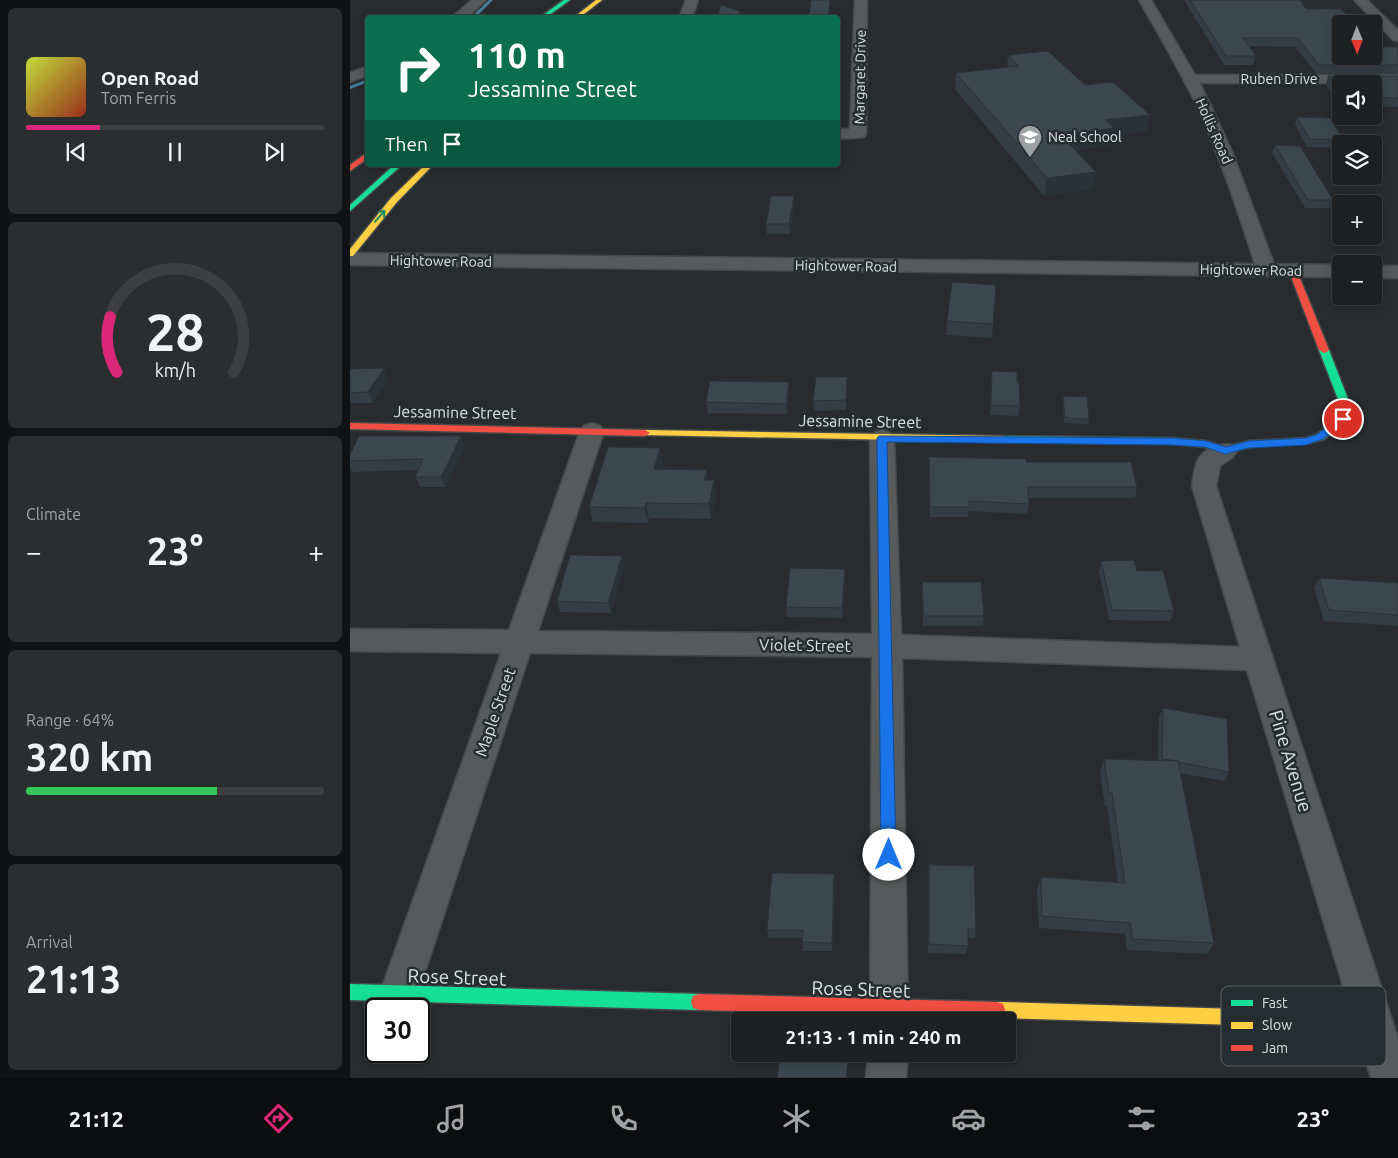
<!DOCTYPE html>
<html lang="en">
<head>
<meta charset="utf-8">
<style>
	:root { --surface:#1e2122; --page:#2b2e2f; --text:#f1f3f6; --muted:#a1a3a5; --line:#3c3e40; --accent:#db2777 }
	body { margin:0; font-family:Ubuntu,sans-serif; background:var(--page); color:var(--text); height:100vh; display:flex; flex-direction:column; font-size:19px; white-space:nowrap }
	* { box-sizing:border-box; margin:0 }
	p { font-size:16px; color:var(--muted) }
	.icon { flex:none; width:28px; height:28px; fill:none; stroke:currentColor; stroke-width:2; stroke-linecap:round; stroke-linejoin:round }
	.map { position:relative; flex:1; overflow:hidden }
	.drawer { display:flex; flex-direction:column; gap:8px; padding:8px; background:#101213; width:350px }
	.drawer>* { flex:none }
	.hud { position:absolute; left:15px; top:15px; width:475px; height:152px; border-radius:5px; box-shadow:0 2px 12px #0003,0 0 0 1px var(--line); background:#0b6e4f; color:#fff; overflow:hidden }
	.needle { width:32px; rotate:179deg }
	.buttons { position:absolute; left:982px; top:15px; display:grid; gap:10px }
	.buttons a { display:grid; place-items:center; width:50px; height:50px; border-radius:5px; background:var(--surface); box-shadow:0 2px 12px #0003,0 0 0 1px var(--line); font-size:25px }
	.speed { position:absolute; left:15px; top:998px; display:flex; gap:10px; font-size:25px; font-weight:700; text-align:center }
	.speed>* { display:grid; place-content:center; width:65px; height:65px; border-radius:50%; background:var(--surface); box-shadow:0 2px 12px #0003,0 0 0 1px var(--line); line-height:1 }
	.speed .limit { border:2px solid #111; border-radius:8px; background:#fff; color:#111 }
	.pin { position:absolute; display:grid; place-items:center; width:42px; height:42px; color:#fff; margin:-21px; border:2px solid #fff; border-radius:50%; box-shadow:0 1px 5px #0007 }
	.me { position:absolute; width:55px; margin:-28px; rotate:0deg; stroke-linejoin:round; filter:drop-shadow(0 0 4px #0008) }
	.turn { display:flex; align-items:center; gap:18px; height:105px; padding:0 20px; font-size:22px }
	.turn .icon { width:65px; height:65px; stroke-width:2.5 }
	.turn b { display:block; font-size:35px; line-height:42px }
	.then { display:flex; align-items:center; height:48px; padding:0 20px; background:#0003; gap:10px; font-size:19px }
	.big { font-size:38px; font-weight:600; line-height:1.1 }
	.drawer .card { flex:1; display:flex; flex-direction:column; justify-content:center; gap:8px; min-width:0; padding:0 18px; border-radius:8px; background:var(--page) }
	.drawer .dial { align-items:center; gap:0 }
	.dial svg { height:130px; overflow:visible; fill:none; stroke:var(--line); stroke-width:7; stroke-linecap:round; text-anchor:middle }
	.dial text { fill:var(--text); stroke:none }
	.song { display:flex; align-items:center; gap:15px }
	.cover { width:60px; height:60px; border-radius:8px; background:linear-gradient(135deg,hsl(70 70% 55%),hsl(10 70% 35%)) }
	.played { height:5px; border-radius:2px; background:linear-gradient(90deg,var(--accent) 25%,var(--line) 25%) }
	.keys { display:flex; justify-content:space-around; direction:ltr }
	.heat { display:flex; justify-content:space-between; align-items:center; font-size:28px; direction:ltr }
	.charge { height:8px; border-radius:4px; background:linear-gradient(90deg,#34c759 64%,var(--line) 0) }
	.trip { position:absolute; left:381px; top:1012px; width:285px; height:50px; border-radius:5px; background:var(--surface); box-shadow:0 2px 12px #0003,0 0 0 1px var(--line); font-weight:600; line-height:50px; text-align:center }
	.menu { display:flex; height:80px; justify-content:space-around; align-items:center; background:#0c0d0e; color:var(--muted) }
	.menu .icon { width:35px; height:35px }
	.menu .current { color:var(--accent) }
	.menu b { font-size:22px; color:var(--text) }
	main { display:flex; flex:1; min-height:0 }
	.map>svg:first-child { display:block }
</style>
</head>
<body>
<main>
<section class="drawer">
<div class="card">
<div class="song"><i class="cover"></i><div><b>Open Road</b><p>Tom Ferris</p></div></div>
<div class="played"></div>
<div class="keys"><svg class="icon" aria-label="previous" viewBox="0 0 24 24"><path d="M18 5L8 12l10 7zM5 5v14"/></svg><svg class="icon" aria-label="pause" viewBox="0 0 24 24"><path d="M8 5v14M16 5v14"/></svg><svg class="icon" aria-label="next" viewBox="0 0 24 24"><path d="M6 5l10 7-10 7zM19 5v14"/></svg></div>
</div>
<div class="card dial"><svg viewBox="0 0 100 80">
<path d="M14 69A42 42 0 1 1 86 69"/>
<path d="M14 69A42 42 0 0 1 10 35" stroke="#db2777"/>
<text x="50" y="56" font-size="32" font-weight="700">28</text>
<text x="50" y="72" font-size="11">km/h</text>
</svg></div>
<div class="card"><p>Climate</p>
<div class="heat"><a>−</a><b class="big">23°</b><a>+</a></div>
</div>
<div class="card"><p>Range · 64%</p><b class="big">320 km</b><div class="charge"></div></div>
<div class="card"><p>Arrival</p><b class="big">21:13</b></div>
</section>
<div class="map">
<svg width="1048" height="1078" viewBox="0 0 1048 1078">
	<rect width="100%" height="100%" fill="#282c2e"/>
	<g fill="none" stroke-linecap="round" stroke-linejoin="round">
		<path fill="#487c98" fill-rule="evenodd" d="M139 0H143L125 18H120Z
			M18 79V82L0 89V86Z"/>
		<defs>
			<path id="street" d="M122 0H136L116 18H101Z
				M336 0H348L342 18H329Z
				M505 0H517L516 134 514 137 488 139V129H500Z
				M789 0H801L845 75H1048V83H850L883 154 924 264 991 265V277L0 265V253L905 264C887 209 869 153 844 100 827 66 808 33 789 0Z
				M1004 0H1017L1048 30V41L1043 40Z
				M18 66V75L0 82V73Z
				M1024 266H1048V278H1024Z
				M242 423 250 426 254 431 188 631 522 634 520 438 524 433 532 430 540 433 544 438 551 635 890 647 842 486C843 478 844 470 847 462 852 449 871 442 883 445L887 451 883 457 870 466 866 486 1048 1038V1078H1021L897 670 552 658 558 1021H520L522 657 180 653 68 993 62 1006C54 1010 44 1010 36 1006L30 993 151 653 0 651V629L159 630 230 431 234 426Z
				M518 1054H558L556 1078H516Z"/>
			<path id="fast" d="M214 0H220L195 18H189Z
				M44 165H52L0 211V205Z
				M974 347 979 350 1001 407 997 421 974 439 960 443 899 447 875 454 855 447 822 444 651 442 646 439 651 436 822 438 856 441 875 447 899 441 956 438 966 435 988 418 991 407 969 350Z
				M0 984 349 994 355 996 357 1002 355 1008 349 1010 0 1000Z"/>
			<path id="slow" d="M246 0H252L229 18H223Z
				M75 165H83L47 202 3 256H0V249L41 198Z
				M295 430 651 436 656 439 651 442 291 435 290 433 291 431Z
				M647 1002 1022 1013 1028 1015 1030 1021 1028 1027 1022 1029 647 1018 641 1016 639 1010 641 1004Z"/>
			<path id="jam" d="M18 152V158L0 171V165Z
				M940 269H943L947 271 979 350 977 352 974 353 969 350 939 271Z
				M0 423 295 430 300 433 295 436 0 429Z
				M349 994 647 1002 653 1004 655 1010 653 1016 647 1018 349 1010 343 1008 341 1002 343 996Z"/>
		</defs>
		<use href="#street" stroke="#46494b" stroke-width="3"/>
		<use href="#fast" stroke="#46494b" stroke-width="3"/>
		<use href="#slow" stroke="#46494b" stroke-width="3"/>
		<use href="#jam" stroke="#46494b" stroke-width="3"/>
		<use href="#street" fill="#575a5b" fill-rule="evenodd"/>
		<use href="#fast" fill="#16e098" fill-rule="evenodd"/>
		<use href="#slow" fill="#ffcf43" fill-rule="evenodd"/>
		<use href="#jam" fill="#f24e42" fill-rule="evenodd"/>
	</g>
	<path fill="#323e43" d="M834 0H950L956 9 1031 47 1048 49V74L966 73 945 47 899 46 906 56 903 65H874Z
		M658 55 735 85 800 115 797 131 763 135 761 145 725 150 746 172 743 189 694 196 605 89 606 73 657 68Z
		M978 76H1048V107L1024 106V84H991V105L976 85Z
		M947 117 994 140 993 144H991V148L957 147 945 125Z
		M925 145 983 200 980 208H955L922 153Z
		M444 196V206L440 234H417L416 224Z
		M597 321 643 324 642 338 596 335Z
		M34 368 38 378 23 403H0V369Z
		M642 371 667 383 670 406 668 416 640 415 641 381Z
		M497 377 496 410 464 411 463 401Z
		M440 392 437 414 358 413 356 402Z
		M713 396 739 419 738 424 714 423 713 401Z
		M115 447 95 487H70L65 477 68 470 2 472 0 468V455Z
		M310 448 313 463 312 469 357 470 358 480H364L366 495 361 519 299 518 298 523 243 522 239 507Z
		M579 457 676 462 787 487 785 498H678L679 504 677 514 619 511 618 517H580L579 468Z
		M751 561 787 571 824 611 820 621 759 620 749 571Z
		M274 566 261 613 210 612 207 601Z
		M969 578 1048 583V626L974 621 964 588Z
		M496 580 493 618 437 617 436 607Z
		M572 582 634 616 633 626H573L572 592Z
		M813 708 879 772 874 781 830 773 864 943 857 954 777 950 775 934 689 928 687 889 691 877 768 883 757 806H755L750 772 754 759 808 761 809 717Z
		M579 865 626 929 625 938H618V946L616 954 578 953V874Z
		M484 874 485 883 482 951H453L452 938H419L417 930Z"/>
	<path fill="#293237" d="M800 115 797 131 763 135 761 145 709 152 711 135 755 120Z
		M746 172 743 189 694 196 697 178Z
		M444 196V206L440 234 439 224Z
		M34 368 38 378 23 403 18 392Z
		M497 377V388L496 410V400Z
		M439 382 440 392 437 414 436 404Z
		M111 436 115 447 95 487 91 477Z
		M310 448 313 463 307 484 304 469Z
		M357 470 359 485 354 480Z
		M364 480 366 495 361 519 359 504Z
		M296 503 299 518 298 523 294 508Z
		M272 556 274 566 261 613 258 603Z
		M495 569 496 580 493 618 492 608Z
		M484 874 485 883 482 951V943Z
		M498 1061 497 1078H496Z"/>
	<path fill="#3a484e" stroke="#293237" d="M461 0H480L478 18H459Z
		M840 0H950L956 9H991L1006 24H991V56H1024V41L1031 47H1046L1048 49V65H969L948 38H893L906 56H876Z
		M371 5 390 11 389 18H367Z
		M698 51 735 85 763 82 800 115 755 120 764 128 711 135 746 172 697 178 606 73 669 66 658 55Z
		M978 76H1048V98L1024 97V84H991V92Z
		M947 117 980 118 994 140 960 139Z
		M925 145 950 146 983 200H958Z
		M421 196H444L439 224H416Z
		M602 282 646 285 643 324 597 321Z
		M34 368 18 392 0 393V369Z
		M642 371 667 372V383H669L670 406 641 405Z
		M466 377H497L496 400 463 401Z
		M360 381 439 382 436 404 356 402Z
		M713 396 737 397 739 419 715 418Z
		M9 436H111L91 477H65L73 459 0 461V455Z
		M258 447 310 448 304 469 357 470 354 480H364L359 504 296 503 294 508 239 507Z
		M579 457 676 459V462H781L787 487H678L679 504 619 501V507H580Z
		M220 555 272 556 258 603 207 601Z
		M784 560 787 571H813L824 611 762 610 751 561Z
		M440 568 495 569 492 608 436 607Z
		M969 578 1048 583V615L979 610Z
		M572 582H631L634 616H574Z
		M813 708 877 719 879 772 828 762V761L812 759Z
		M754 759 828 761 864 943 783 939 780 923 692 916 691 877 775 883 762 793H759Z
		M579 865 624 866 626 929H618V946L579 944Z
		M422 873 484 874 482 943 452 942 453 930H417Z
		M430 1055 498 1061 496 1078H427Z"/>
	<defs><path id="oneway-shaft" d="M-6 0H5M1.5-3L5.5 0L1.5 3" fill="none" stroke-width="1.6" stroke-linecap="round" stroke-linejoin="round" transform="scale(1.25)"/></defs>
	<use stroke="#1e8664" href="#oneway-shaft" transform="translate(30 216) rotate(-49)"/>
	<path fill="#1a73e8" stroke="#114b97" d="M993 416 996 417V421L973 439 956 445 899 448 875 454 855 447 822 445 537 442 546 855 544 860 539 862 533 860 531 855 527 438 529 436 822 438 856 441 876 447 899 441 956 438 966 435Z"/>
	<defs>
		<symbol id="school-pin" viewBox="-11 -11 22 30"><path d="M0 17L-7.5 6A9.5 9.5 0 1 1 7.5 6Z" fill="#9ca1a3" stroke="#262d30"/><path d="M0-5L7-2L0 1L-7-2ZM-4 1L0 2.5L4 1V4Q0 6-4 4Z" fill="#fff"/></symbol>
	</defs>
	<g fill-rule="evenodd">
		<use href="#school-pin" x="666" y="123" width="28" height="38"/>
	</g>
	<g text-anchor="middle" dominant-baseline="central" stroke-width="5" stroke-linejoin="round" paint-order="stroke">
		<g font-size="14" fill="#dbe0e2" stroke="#262d30">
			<text transform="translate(510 77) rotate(-89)">Margaret Drive</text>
			<text x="929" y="79">Ruben Drive</text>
			<text transform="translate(864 131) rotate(66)">Hollis Road</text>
			<text transform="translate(91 261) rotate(1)">Hightower Road</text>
			<text transform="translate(496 266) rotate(1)">Hightower Road</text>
			<text transform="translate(901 270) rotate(1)">Hightower Road</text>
		</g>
		<g font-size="14" fill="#dbe0e2" stroke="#262d30" text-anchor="start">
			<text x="698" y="137">Neal School</text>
		</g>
		<g font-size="16" fill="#dbe0e2" stroke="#262d30">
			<text transform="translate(105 412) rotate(1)">Jessamine Street</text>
			<text transform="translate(510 421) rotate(1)">Jessamine Street</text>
			<text transform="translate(455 645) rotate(1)">Violet Street</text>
			<text transform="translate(145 712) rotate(-71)">Maple Street</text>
		</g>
		<g font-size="19" fill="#dbe0e2" stroke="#262d30">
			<text transform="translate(941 761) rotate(73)">Pine Avenue</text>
			<text transform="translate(107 977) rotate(2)">Rose Street</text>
			<text transform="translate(511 989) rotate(2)">Rose Street</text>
		</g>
	</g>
	<rect x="871" y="986" width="165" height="80" rx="8" fill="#262d30" stroke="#5c6365" stroke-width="1"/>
	<rect x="881" y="1000" width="22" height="6" fill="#16e098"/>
	<rect x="881" y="1022" width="22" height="7" fill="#ffcf43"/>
	<rect x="881" y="1045" width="22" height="6" fill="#f24e42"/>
	<g font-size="14" fill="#dbe0e2">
		<text x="912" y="1008">Fast</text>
		<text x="912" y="1030">Slow</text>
		<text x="912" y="1053">Jam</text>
	</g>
</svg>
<div class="buttons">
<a><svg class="needle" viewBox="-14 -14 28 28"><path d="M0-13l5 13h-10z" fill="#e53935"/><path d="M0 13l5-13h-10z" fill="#a1a3a5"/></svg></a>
<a><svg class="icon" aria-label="sound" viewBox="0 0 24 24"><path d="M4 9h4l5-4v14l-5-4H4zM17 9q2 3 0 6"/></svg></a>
<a><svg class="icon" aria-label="layers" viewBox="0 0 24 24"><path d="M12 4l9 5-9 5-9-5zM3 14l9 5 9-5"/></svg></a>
<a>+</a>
<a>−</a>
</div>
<div class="speed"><div class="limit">30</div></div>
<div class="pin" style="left:993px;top:419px;background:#d93025"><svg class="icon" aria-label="arrive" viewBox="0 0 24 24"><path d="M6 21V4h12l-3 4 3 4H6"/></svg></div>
<svg class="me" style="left:539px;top:855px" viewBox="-20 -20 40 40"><circle r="19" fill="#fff"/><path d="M0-13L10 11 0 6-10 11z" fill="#1a73e8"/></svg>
<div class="trip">21:13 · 1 min · 240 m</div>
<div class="hud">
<div class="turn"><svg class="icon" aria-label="right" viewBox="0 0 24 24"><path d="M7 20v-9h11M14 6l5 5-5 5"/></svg><div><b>110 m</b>Jessamine Street</div></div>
<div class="then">Then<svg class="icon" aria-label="arrive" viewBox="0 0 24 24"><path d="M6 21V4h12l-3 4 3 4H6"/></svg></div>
</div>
</div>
</main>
<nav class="menu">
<b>21:12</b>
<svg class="icon current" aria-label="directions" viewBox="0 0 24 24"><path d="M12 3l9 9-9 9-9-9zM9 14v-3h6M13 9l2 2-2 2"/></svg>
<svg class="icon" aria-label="music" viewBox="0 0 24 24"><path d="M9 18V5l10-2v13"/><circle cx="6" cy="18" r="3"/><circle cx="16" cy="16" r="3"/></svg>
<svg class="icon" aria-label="phone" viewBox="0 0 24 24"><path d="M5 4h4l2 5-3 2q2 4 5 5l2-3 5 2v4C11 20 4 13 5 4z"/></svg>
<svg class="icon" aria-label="climate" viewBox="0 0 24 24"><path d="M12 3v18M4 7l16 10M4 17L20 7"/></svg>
<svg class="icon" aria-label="car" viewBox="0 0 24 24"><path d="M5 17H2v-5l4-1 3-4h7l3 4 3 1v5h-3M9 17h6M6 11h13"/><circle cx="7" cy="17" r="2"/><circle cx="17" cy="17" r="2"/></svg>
<svg class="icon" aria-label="filters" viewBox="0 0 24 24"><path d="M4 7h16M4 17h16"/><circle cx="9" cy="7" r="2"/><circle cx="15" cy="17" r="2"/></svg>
<b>23°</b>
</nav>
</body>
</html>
